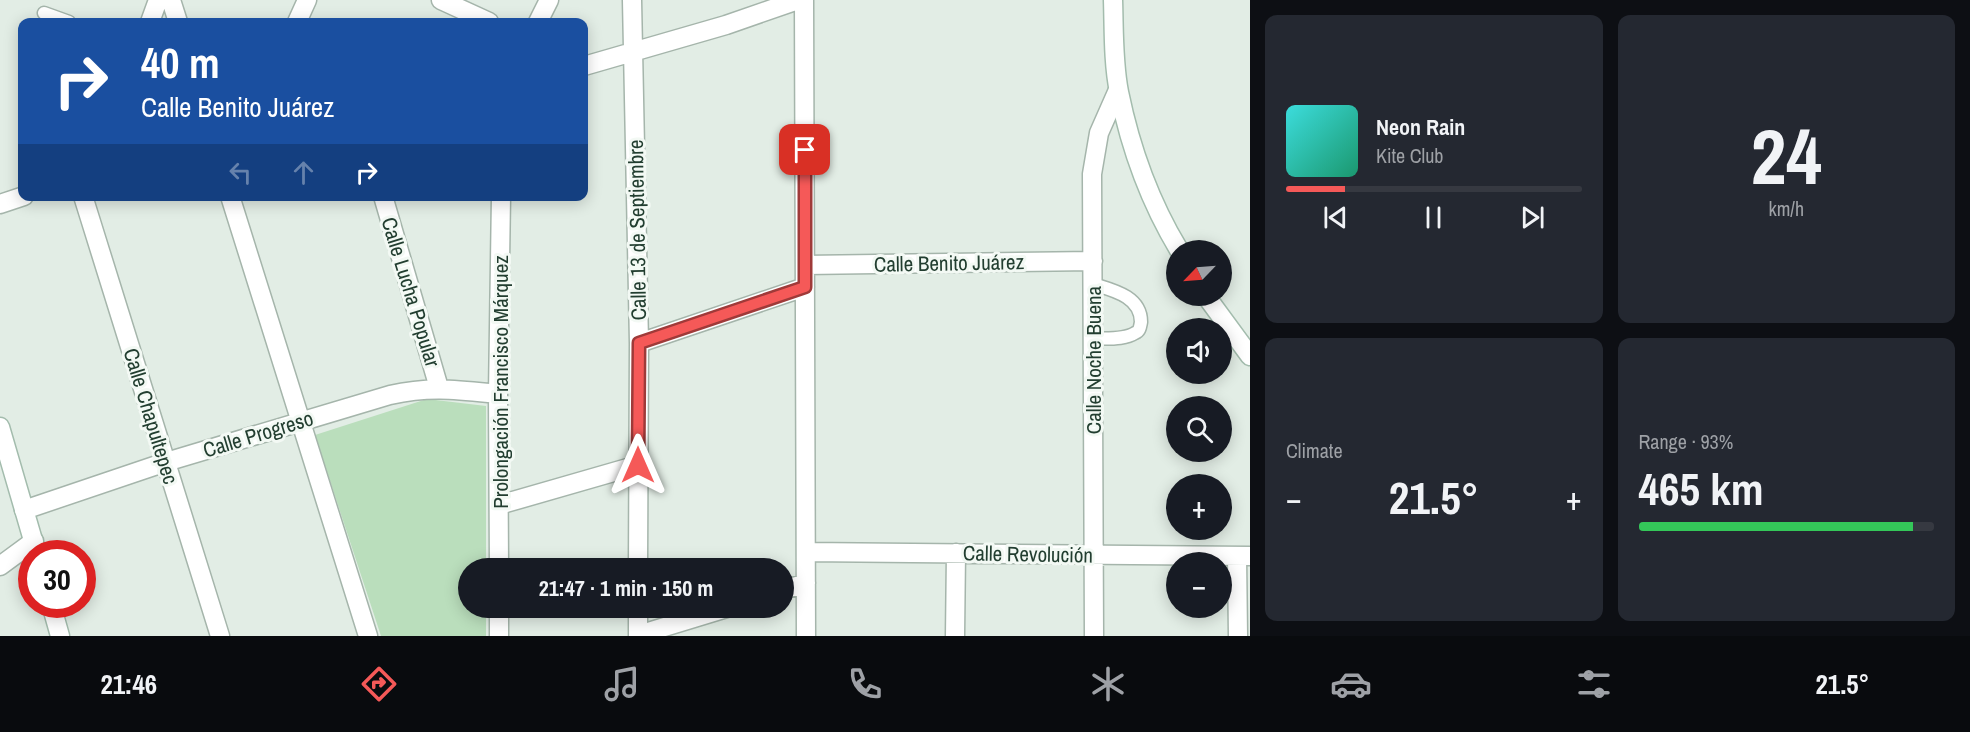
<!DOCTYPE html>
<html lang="en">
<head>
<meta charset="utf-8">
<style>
	:root { --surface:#171b24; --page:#242831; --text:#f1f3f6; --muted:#9ea1a6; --line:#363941; --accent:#f55958 }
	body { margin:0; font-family:"Archivo Narrow",sans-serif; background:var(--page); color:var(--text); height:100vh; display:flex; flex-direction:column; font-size:22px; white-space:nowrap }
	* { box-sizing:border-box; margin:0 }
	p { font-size:20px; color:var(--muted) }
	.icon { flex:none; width:33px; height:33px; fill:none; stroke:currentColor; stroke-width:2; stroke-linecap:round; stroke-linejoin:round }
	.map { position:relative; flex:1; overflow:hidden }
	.sheet { display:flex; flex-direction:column; gap:15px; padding:15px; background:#0d0f14; width:720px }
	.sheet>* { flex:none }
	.hud { position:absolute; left:18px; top:18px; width:570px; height:183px; border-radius:12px; box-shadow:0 3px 15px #0003; background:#1a4fa0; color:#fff; overflow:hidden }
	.needle { width:39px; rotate:245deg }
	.fabs { position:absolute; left:1166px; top:240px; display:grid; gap:12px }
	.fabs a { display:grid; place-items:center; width:66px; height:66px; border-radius:50%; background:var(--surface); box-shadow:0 3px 15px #0003; font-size:30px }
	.speed { position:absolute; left:18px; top:540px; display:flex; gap:12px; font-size:30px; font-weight:700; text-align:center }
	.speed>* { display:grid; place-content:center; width:78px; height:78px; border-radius:50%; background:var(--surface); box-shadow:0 3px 15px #0003; line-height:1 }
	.speed .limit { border:9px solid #d22; background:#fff; color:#111 }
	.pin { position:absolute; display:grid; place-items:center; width:51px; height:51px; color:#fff; margin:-26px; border-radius:12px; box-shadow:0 3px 9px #0006 }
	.me { position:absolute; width:66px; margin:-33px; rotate:0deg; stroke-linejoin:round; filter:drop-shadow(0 0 4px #0008) }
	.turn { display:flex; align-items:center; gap:21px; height:126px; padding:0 24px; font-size:27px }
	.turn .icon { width:78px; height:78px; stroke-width:2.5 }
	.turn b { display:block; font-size:42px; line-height:51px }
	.lanes { display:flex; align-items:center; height:57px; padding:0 24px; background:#0003; justify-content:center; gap:30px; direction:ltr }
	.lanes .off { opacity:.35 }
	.big { font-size:45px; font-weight:700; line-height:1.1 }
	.sheet .card { flex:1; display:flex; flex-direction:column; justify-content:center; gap:9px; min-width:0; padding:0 21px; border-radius:12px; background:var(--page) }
	.sheet .dial { align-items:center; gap:0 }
	.dial b { font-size:78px; line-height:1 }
	.song { display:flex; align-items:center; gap:18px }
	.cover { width:72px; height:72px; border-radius:9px; background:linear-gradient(135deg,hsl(180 70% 55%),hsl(160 70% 35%)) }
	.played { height:6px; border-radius:3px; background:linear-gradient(90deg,var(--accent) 20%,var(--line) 20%) }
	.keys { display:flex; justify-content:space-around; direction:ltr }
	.heat { display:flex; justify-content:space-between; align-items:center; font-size:33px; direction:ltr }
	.charge { height:9px; border-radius:4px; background:linear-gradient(90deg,#34c759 93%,var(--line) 0) }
	.sheet .tiles { flex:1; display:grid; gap:15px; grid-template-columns:repeat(2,1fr) }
	.trip { position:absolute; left:458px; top:558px; width:336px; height:60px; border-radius:30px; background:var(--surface); box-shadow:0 3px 15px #0003; font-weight:700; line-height:60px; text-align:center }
	.tabs { display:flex; height:96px; justify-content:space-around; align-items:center; background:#090b0e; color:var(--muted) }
	.tabs .icon { width:42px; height:42px }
	.tabs .active { color:var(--accent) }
	.tabs b { font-size:27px; color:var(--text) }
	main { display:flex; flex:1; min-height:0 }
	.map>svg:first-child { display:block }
</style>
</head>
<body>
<main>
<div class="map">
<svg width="1250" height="636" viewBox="0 0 1250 636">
	<rect width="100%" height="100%" fill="#e2ede5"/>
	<path fill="#badebc" d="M427 399 486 406V568H468V608H486V636H381L315 435Z"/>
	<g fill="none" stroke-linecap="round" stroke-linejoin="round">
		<defs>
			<path id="lane" d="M44 13 69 22
				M1093 284C1112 290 1141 296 1141 322 1140 327 1140 331 1135 333 1124 340 1106 338 1093 339"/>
			<path id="street" d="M171 0 178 22
				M441 0 489 22
				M632 0 639 343 638 568
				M804 0 806 636
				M150 22 158 0
				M297 22 307 0
				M538 22 549 0
				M584 66 726 25 798 0
				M83 196 220 636
				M230 196 368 636
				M383 196 439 388
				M0 204 24 196
				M805 265 1093 261
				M639 343 805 287
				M499 505 638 465
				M24 510 166 462 390 395C430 386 458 390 498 394
				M806 552 1250 556
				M1237 556 1238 636
				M0 566 34 541
				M499 568 498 394 501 196
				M783 590 806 583
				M499 608V636
				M638 635 727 608
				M638 636V608
				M955 636 956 553
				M1094 636 1092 174 1099 133 1118 90"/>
			<path id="secondary" d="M1113 0C1114 30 1113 62 1119 92 1130 146 1150 202 1179 250
				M1206 296 1250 356
				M0 427 37 554
				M51 604 60 636"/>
		</defs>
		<use href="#lane" stroke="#a5b5ab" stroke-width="15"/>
		<use href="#street" stroke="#a5b5ab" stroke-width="21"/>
		<use href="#secondary" stroke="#a3bcad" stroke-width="21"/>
		<use href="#lane" stroke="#fff" stroke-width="12"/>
		<use href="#street" stroke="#fff" stroke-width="18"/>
		<use href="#secondary" stroke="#fff" stroke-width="18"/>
	</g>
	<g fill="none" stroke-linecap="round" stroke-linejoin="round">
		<defs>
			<path id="route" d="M638 465 639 343 805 287V150"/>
		</defs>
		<use href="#route" stroke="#9f3a39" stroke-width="15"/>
		<use href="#route" stroke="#f55958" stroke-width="10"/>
	</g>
	<g text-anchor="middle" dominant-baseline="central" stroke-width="6" stroke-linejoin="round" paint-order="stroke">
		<g font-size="21" fill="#223e30" stroke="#f3f9f4">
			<text transform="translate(637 230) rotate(-91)">Calle 13 de Septiembre</text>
			<text transform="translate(949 263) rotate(-1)">Calle Benito Juárez</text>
			<text transform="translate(411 292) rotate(73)">Calle Lucha Popular</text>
			<text transform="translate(1093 360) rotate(-90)">Calle Noche Buena</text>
			<text transform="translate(500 382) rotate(-90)">Prolongación Francisco Márquez</text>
			<text transform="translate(151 416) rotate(73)">Calle Chapultepec</text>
			<text transform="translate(258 434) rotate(-17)">Calle Progreso</text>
			<text transform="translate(1028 554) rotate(1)">Calle Revolución</text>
		</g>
	</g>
</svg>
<div class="fabs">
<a><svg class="needle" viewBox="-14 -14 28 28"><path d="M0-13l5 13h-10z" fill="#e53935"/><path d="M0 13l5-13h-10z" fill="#9ea1a6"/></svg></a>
<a><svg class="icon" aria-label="sound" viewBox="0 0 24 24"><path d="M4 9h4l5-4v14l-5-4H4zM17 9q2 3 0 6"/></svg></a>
<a><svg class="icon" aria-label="search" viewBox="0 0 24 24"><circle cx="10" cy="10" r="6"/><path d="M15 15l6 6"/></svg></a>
<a>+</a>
<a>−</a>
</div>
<div class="speed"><div class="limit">30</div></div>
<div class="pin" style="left:805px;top:150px;background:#d93025"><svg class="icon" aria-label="arrive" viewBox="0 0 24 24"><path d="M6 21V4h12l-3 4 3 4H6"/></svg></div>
<svg class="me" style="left:638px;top:465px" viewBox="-20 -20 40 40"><path d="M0-17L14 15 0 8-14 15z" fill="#f55958" stroke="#fff" stroke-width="4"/></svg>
<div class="trip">21:47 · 1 min · 150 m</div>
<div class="hud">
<div class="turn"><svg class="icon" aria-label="right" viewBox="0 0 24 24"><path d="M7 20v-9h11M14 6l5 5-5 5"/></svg><div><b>40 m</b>Calle Benito Juárez</div></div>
<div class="lanes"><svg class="icon off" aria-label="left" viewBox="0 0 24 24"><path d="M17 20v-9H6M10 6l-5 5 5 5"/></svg><svg class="icon off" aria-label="ahead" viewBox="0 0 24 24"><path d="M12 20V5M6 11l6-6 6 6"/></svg><svg class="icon" aria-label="right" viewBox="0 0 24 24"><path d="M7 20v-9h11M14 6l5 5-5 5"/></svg></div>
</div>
</div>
<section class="sheet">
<div class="tiles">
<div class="card">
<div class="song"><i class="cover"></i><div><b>Neon Rain</b><p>Kite Club</p></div></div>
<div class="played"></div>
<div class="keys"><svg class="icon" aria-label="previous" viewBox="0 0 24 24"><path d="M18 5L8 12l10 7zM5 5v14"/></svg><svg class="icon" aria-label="pause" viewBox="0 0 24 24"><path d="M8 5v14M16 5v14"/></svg><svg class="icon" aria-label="next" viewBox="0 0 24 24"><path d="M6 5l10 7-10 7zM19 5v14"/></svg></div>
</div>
<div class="card dial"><b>24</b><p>km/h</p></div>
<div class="card"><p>Climate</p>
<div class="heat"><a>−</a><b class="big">21.5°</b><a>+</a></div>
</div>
<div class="card"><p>Range · 93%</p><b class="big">465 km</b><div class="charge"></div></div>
</div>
</section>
</main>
<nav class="tabs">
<b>21:46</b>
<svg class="icon active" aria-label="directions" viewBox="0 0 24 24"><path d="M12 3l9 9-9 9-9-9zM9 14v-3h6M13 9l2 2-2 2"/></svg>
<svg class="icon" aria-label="music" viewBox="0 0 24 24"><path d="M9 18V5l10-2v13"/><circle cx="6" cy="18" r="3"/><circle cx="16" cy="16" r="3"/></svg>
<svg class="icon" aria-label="phone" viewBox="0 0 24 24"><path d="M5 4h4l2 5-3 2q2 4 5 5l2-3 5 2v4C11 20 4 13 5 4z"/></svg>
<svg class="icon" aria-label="climate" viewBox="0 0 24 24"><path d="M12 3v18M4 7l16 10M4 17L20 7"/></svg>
<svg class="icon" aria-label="car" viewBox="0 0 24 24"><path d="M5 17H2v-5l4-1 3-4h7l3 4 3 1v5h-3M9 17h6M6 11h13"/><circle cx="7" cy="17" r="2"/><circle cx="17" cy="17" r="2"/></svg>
<svg class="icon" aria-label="filters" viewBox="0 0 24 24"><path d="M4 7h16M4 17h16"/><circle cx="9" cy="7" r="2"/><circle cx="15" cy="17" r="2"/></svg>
<b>21.5°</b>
</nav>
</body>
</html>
